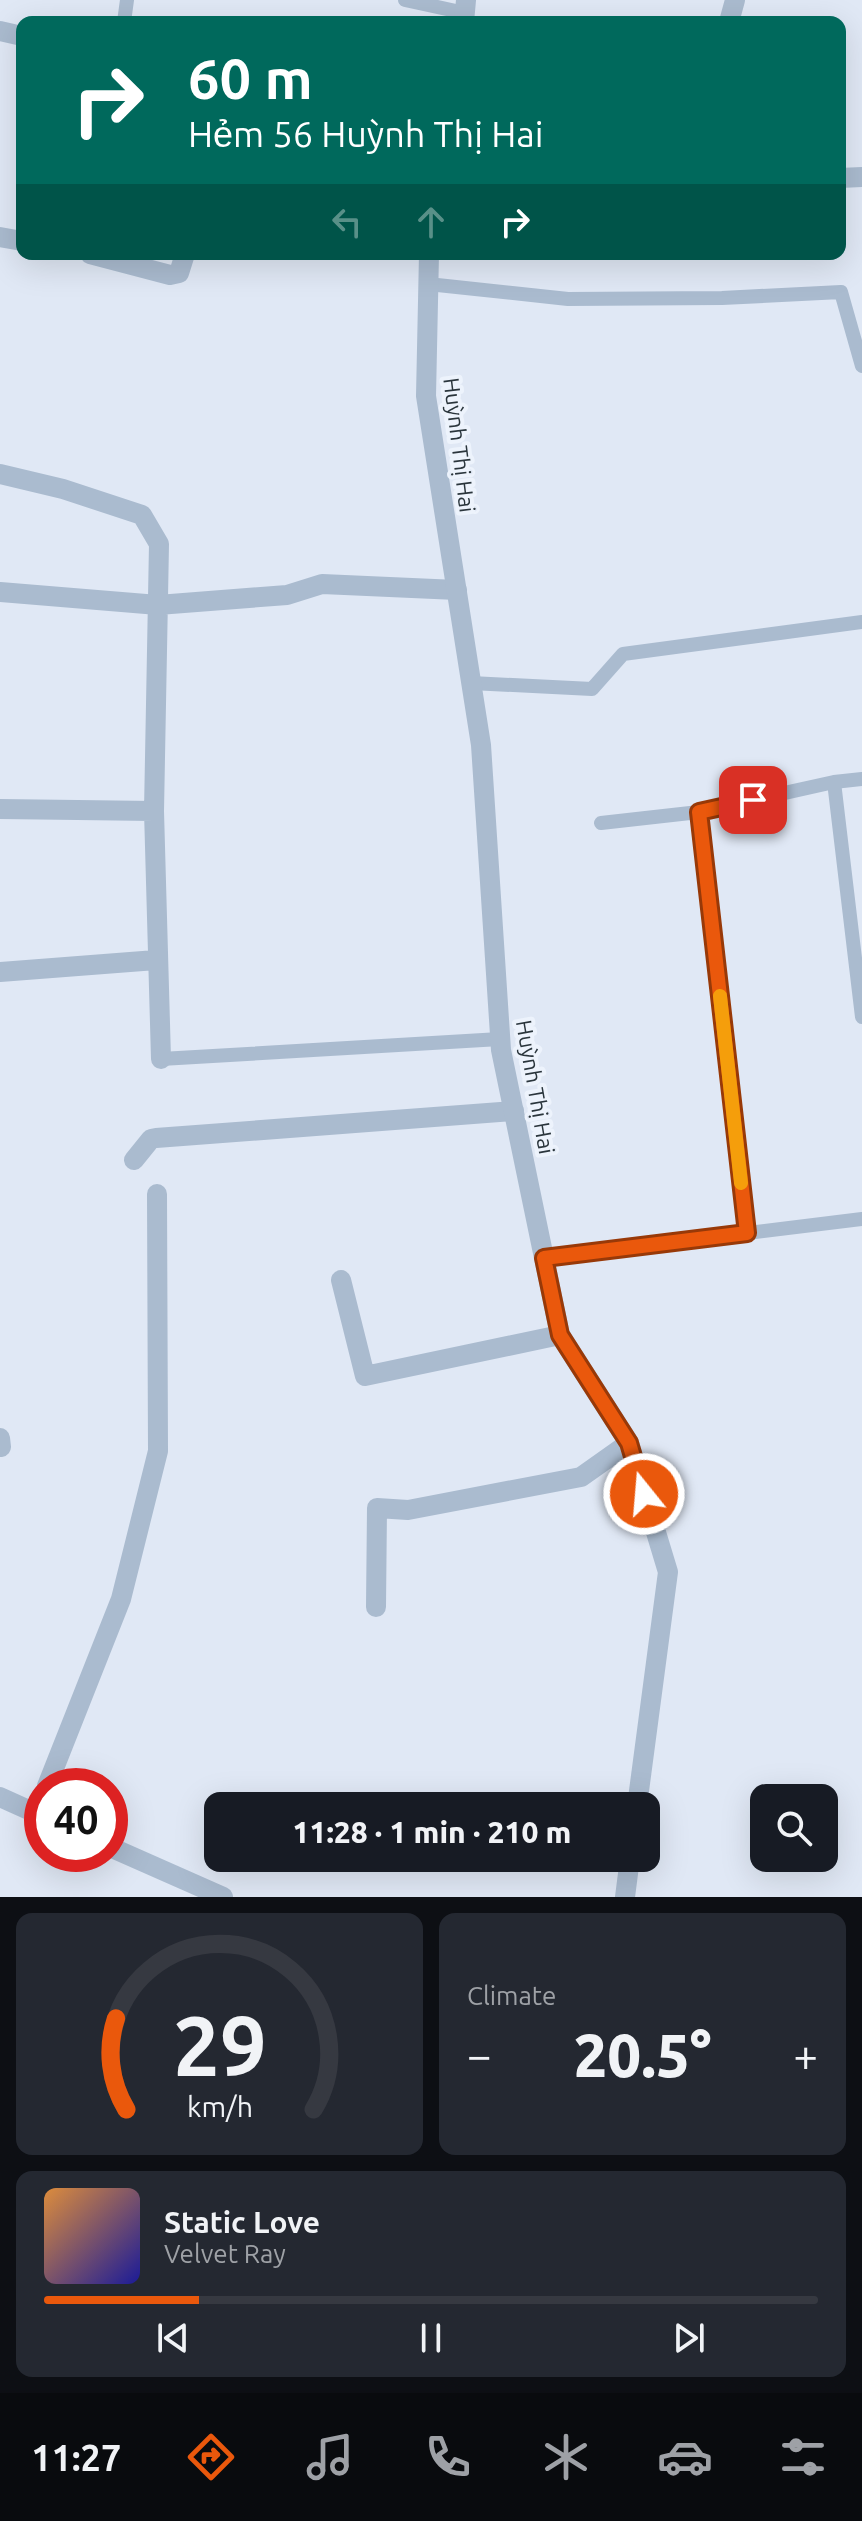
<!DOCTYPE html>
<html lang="en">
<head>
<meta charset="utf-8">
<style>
	:root { --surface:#171b24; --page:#242831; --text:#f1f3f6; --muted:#9ea1a6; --line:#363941; --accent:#ea580c }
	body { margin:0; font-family:Ubuntu,sans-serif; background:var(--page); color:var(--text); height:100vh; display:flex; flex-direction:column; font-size:30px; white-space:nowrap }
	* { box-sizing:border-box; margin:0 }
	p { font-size:26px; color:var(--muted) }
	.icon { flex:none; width:44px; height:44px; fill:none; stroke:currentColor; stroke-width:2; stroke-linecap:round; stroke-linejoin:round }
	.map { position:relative; height:1897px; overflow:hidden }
	.side { display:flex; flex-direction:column; gap:16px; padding:16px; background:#0d0f14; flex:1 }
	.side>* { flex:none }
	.banner { position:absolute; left:16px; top:16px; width:830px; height:244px; border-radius:16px; box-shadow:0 8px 32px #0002; background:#00695c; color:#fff; overflow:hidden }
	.fabs { position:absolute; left:750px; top:1784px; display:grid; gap:16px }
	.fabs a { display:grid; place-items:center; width:88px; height:88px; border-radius:16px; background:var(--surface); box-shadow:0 8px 32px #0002; font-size:40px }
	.speed { position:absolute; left:24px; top:1768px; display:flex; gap:16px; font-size:40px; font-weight:700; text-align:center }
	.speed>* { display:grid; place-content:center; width:104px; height:104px; border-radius:50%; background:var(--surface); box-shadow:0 8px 32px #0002; line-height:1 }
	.speed .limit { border:12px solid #d22; background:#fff; color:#111 }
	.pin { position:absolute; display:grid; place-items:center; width:68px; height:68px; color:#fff; margin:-34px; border-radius:16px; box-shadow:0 4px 12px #0006 }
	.me { position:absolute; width:88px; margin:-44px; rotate:343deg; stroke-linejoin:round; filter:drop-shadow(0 0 6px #0008) }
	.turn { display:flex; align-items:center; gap:28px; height:168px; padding:0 40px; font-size:36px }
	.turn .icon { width:104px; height:104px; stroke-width:2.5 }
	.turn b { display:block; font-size:56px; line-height:68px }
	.lanes { display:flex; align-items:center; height:76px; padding:0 40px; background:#0003; justify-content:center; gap:40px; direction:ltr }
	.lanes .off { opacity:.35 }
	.big { font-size:60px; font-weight:800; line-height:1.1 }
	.side .card { flex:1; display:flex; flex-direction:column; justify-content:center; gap:12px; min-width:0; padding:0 28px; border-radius:16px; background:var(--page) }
	.side .dial { align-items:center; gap:0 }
	.dial svg { height:208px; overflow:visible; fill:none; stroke:var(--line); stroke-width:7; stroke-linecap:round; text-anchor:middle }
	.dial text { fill:var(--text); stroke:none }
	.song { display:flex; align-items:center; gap:24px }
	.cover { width:96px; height:96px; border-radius:12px; background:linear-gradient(135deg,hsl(30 70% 55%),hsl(240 70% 35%)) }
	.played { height:8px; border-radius:4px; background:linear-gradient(90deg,var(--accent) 20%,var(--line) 20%) }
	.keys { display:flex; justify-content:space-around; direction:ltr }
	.heat { display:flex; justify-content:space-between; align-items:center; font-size:44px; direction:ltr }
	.side .tiles { flex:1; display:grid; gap:16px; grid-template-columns:1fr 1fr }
	.card:last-child { grid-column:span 2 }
	.trip { position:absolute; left:204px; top:1792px; width:456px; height:80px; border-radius:16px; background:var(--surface); box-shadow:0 8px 32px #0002; font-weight:800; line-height:80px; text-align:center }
	.menu { display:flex; height:128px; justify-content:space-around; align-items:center; background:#090b0e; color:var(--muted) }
	.menu .icon { width:56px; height:56px }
	.menu .selected { color:var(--accent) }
	.menu b { font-size:36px; color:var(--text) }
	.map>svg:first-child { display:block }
</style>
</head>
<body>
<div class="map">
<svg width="862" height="1897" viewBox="0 0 862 1897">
	<rect width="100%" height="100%" fill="#e0e8f5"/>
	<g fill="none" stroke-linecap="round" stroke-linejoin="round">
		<path stroke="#aabbcf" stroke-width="14" d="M405 0 465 13
			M124 22 127 0
			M428 284 568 299 722 298 841 292 862 366
			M471 683 592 689 623 654 862 622
			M834 782 862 1017
			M699 812 747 1233
			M601 823 699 812 834 782 862 779
			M161 1059 500 1039
			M544 1258 862 1219"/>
		<path stroke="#aabbcf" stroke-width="20" d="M729 22 735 0
			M0 31 22 36
			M840 178 862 177
			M0 237 22 241
			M90 254 170 275 179 273 185 254
			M0 474 63 489 142 515 159 544 154 811 161 1059
			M0 592 158 605 287 595 322 584 457 590
			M0 809 154 811
			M0 972 156 960
			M134 1160 151 1139 156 1138 514 1111
			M341 1280 365 1376 560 1335
			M0 1438 1 1447
			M376 1607 377 1508 408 1510 581 1477 629 1443
			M47 1786 121 1599 158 1451 157 1194"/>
		<path stroke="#aabbcf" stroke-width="20" d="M464 22 466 0
			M429 254 426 396 481 745 501 1050 560 1335 629 1443 668 1572 637 1806
			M0 1797 42 1816
			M110 1847 223 1897
			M625 1897 630 1858"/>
	</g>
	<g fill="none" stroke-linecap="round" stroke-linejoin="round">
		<defs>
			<path id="route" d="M644 1494 629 1443 560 1335 544 1258 747 1233 699 812 753 800"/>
		</defs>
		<use href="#route" stroke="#983908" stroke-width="20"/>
		<use href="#route" stroke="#ea580c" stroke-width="14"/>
		<path stroke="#f59e0b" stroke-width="14" d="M720 996 741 1183"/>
	</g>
	<g text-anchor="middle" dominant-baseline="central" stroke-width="8" stroke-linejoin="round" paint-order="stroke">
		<g font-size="22" fill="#2a353c" stroke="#edf3fc">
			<text transform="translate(460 445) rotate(83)">Huỳnh Thị Hai</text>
			<text transform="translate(536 1087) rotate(80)">Huỳnh Thị Hai</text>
		</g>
	</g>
</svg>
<div class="fabs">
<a><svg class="icon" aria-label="search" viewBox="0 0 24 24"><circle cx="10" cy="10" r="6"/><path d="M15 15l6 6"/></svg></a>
</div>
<div class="speed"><div class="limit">40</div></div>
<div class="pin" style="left:753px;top:800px;background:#d93025"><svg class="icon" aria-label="arrive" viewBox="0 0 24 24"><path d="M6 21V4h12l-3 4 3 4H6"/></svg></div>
<svg class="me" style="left:644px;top:1494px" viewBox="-20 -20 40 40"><circle r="17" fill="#ea580c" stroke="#fff" stroke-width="3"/><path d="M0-11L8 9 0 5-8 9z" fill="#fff"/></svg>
<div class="trip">11:28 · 1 min · 210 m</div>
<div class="banner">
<div class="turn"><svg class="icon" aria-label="right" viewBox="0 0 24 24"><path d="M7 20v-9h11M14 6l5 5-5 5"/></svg><div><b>60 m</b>Hẻm 56 Huỳnh Thị Hai</div></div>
<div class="lanes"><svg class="icon off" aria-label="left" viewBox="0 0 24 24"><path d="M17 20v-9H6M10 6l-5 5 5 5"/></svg><svg class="icon off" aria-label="ahead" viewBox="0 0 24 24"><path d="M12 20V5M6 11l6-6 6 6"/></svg><svg class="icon" aria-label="right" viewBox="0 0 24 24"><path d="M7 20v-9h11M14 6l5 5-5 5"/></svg></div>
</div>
</div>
<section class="side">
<div class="tiles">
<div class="card dial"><svg viewBox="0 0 100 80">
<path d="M14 69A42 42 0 1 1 86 69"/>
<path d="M14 69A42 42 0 0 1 10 34" stroke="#ea580c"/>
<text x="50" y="56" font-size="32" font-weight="700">29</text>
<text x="50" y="72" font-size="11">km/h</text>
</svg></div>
<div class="card"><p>Climate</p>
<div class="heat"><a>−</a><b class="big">20.5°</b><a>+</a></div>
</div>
<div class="card">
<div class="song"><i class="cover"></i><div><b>Static Love</b><p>Velvet Ray</p></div></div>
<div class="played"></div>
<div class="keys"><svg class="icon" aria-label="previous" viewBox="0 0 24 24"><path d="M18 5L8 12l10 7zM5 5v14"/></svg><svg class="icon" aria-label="pause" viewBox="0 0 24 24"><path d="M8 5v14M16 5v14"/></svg><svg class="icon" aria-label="next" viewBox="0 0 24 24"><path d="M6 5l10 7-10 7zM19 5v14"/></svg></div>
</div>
</div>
</section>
<nav class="menu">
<b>11:27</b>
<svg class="icon selected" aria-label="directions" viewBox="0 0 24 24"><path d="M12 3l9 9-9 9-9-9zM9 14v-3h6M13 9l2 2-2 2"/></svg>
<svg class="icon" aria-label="music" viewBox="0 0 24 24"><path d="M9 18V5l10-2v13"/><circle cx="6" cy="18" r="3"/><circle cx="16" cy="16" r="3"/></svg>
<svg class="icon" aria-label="phone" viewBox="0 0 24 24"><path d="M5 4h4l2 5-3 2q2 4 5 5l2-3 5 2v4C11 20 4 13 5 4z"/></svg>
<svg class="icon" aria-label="climate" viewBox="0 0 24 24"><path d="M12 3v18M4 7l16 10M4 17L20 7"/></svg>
<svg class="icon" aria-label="car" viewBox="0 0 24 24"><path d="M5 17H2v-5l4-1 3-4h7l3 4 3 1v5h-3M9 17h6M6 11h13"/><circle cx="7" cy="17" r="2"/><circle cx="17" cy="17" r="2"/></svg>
<svg class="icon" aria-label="filters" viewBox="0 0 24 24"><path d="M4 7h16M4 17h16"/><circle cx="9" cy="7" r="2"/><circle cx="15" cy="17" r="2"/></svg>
</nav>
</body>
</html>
